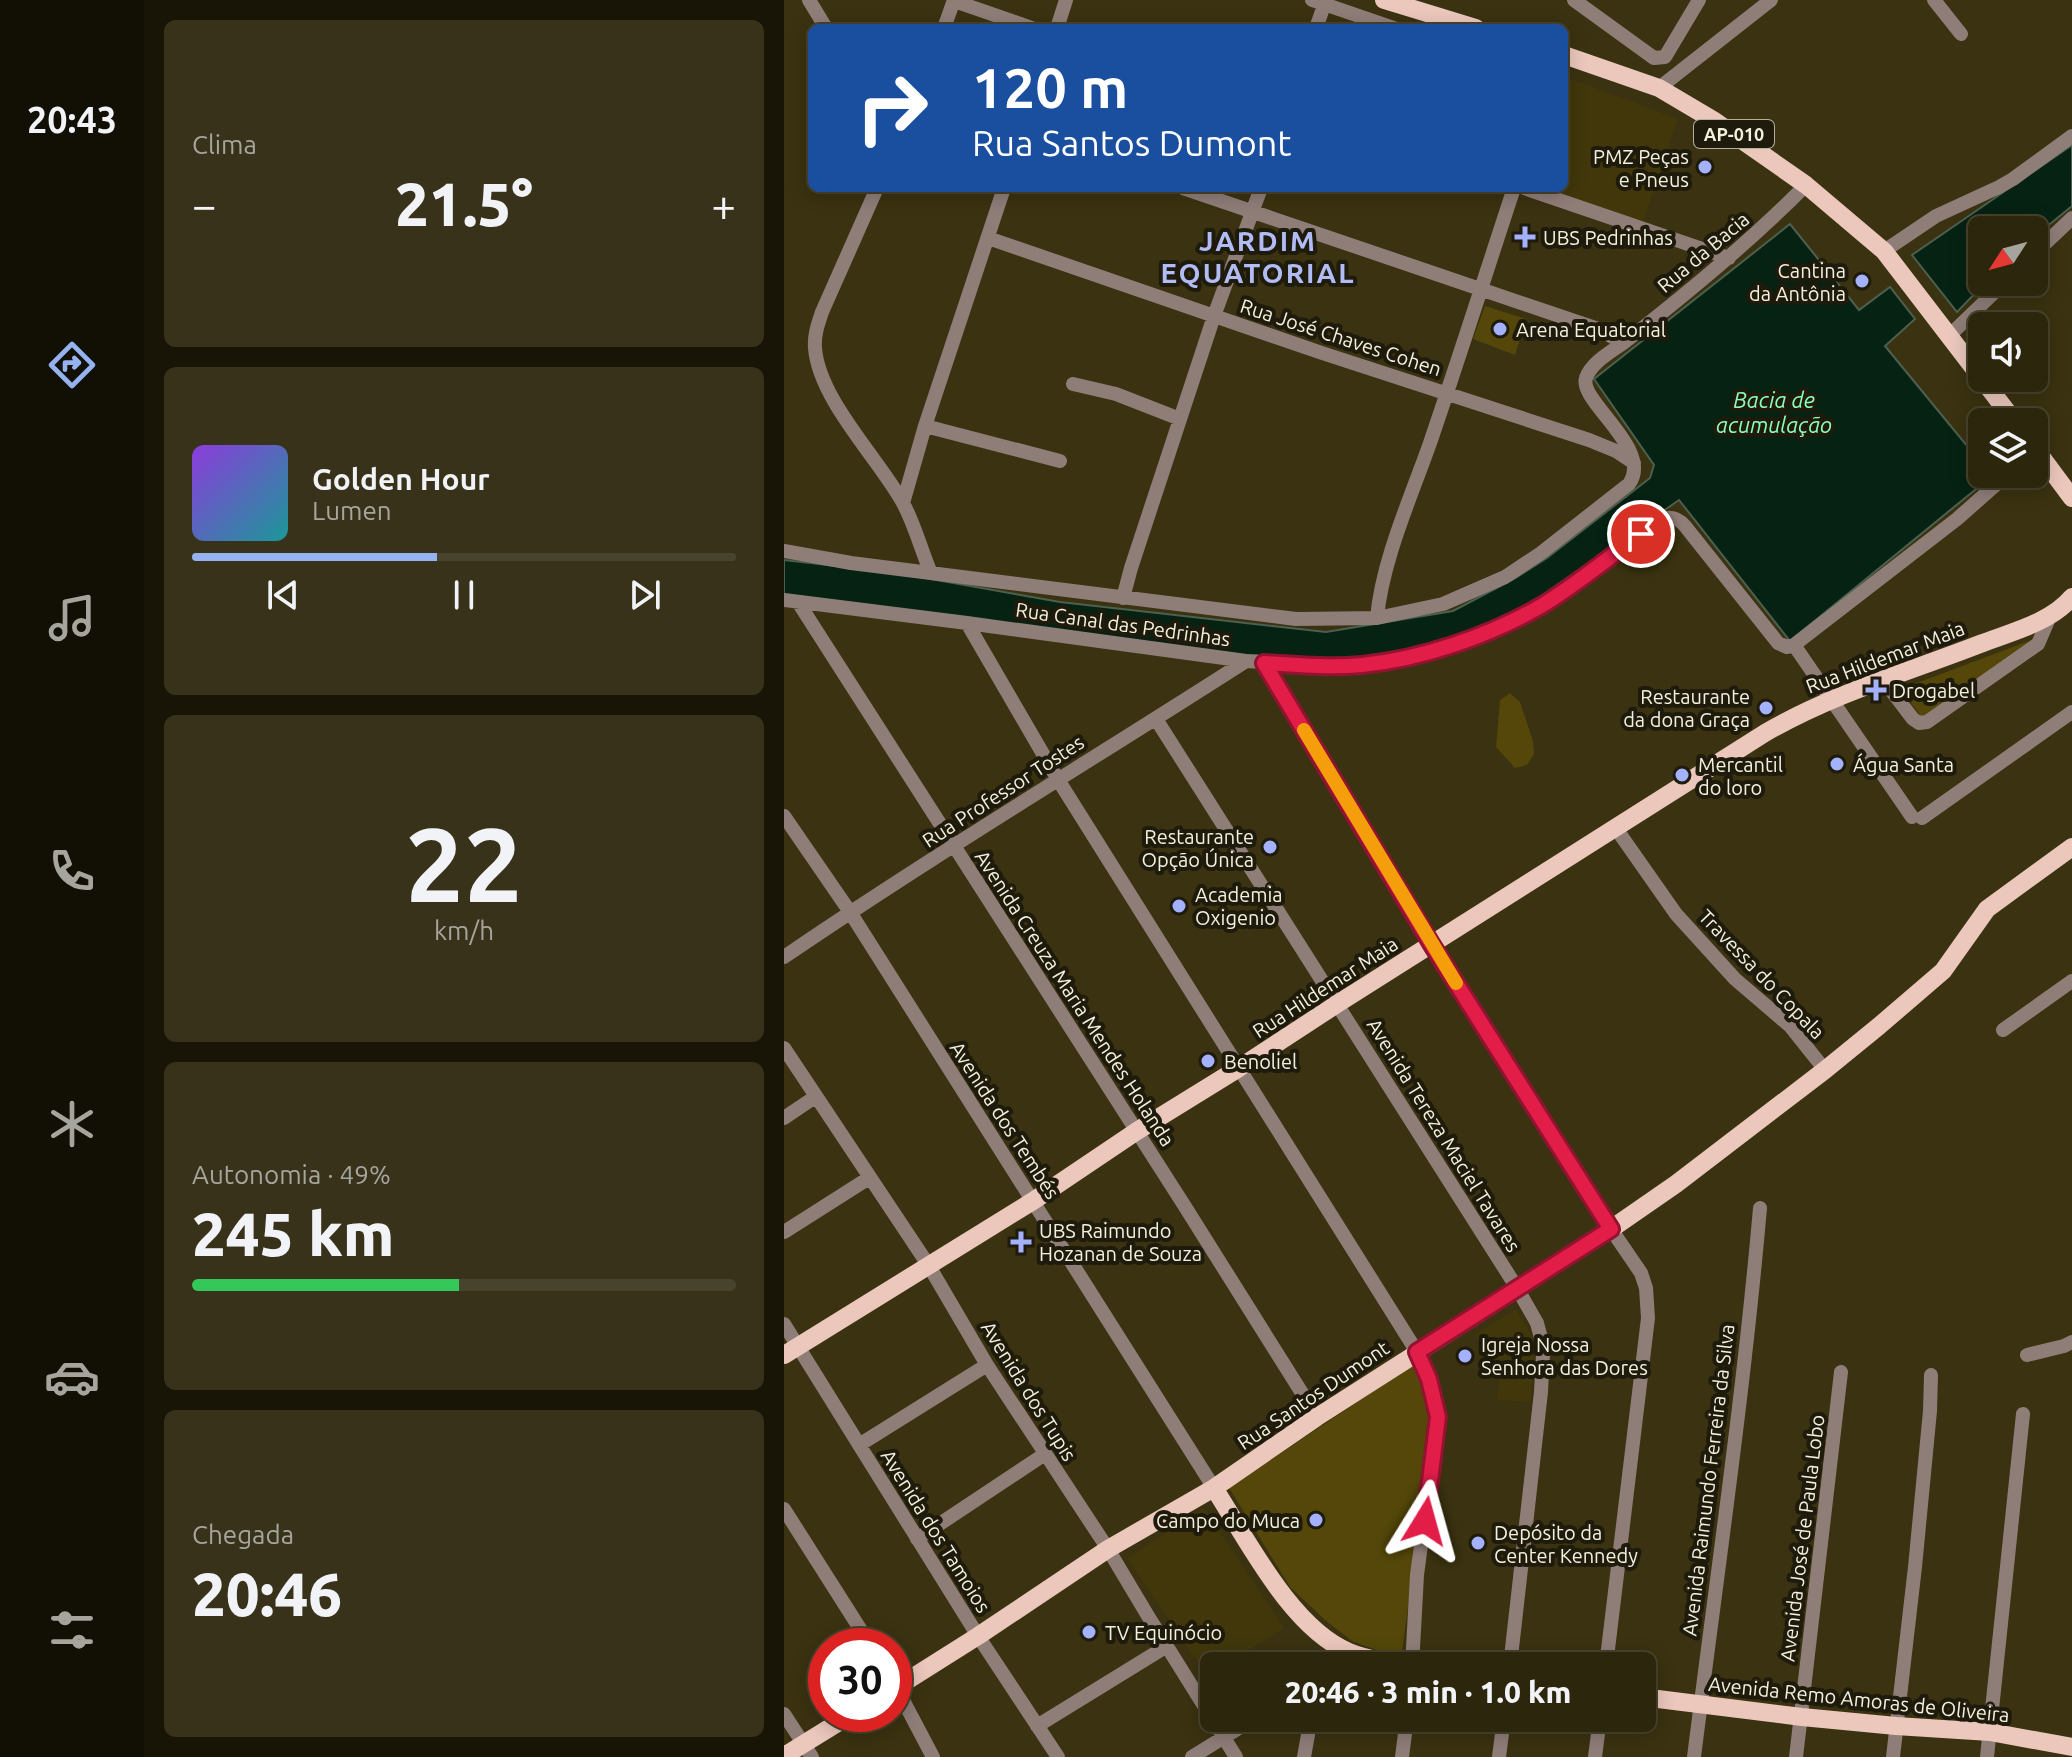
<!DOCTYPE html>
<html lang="pt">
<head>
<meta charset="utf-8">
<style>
	:root { --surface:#2c260c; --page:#38321a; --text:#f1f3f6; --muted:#a6a59d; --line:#48432d; --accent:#95b2f1 }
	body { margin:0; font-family:Ubuntu,sans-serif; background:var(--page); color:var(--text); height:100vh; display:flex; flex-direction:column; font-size:30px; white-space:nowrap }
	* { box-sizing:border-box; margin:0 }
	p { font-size:26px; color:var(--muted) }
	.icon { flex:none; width:44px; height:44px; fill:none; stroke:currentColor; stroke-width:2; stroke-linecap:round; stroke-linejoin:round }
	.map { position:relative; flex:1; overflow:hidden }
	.details { display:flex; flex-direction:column; gap:20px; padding:20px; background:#181507; width:640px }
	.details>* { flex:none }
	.guide { position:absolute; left:24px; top:24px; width:760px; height:168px; border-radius:12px; box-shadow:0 4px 20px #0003,0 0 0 2px var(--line); background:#1a4fa0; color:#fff; overflow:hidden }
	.needle { width:52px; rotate:234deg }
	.fabs { position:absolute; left:1184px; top:216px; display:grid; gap:16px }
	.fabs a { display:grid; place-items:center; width:80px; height:80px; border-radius:12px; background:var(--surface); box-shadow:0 4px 20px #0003,0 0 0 2px var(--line); font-size:40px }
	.speed { position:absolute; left:24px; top:1628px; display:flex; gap:16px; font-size:40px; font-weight:700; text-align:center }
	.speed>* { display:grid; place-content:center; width:104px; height:104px; border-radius:50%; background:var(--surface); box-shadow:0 4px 20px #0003,0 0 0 2px var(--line); line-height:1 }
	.speed .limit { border:12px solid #d22; background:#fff; color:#111 }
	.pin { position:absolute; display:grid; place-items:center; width:68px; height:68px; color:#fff; margin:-34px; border:4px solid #fff; border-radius:50%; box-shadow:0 2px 8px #0007 }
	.me { position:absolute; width:88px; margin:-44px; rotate:8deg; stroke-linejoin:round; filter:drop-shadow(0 0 6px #0008) }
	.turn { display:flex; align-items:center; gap:28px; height:168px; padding:0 32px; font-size:36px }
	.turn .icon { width:104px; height:104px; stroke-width:2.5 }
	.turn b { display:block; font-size:56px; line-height:68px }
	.big { font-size:60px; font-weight:800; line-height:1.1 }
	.details .card { flex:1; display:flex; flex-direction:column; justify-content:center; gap:12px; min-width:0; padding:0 28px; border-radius:12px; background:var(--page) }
	.details .dial { align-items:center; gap:0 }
	.dial b { font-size:104px; line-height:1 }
	.song { display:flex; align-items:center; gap:24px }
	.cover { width:96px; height:96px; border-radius:12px; background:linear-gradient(135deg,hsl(270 70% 55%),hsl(180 70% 35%)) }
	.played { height:8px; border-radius:4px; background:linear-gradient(90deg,var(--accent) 45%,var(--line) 45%) }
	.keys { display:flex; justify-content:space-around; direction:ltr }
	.heat { display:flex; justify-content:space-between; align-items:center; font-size:44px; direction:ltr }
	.charge { height:12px; border-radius:6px; background:linear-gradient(90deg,#34c759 49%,var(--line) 0) }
	.trip { position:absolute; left:416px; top:1652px; width:456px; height:80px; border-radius:12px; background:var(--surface); box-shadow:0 4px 20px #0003,0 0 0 2px var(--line); font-weight:800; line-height:80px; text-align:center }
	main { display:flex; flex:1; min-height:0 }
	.menu { display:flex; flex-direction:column; width:144px; justify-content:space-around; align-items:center; background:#120f05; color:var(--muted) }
	.menu .icon { width:56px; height:56px }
	.menu .on { color:var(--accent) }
	.menu b { font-size:36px; color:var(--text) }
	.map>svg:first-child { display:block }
</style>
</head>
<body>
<main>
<nav class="menu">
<b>20:43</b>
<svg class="icon on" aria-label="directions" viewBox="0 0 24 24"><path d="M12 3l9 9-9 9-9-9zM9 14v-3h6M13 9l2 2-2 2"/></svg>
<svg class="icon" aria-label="music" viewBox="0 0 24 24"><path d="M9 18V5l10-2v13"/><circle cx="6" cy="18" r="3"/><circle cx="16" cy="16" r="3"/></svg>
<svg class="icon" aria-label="phone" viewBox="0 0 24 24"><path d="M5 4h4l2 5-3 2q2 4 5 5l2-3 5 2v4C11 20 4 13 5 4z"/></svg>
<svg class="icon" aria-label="climate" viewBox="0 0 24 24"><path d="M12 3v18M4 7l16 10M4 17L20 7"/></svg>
<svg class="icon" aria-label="car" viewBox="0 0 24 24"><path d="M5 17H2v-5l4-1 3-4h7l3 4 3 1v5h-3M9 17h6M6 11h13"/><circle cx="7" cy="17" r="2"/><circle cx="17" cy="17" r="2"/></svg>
<svg class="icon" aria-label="filters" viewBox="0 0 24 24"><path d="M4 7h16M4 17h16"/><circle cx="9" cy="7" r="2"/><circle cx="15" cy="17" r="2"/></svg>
</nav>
<section class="details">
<div class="card"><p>Clima</p>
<div class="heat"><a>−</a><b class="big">21.5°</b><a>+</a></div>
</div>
<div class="card">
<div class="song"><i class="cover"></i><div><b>Golden Hour</b><p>Lumen</p></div></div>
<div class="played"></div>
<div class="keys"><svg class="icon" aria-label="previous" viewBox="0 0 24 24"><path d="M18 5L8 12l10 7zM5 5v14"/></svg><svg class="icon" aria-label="pause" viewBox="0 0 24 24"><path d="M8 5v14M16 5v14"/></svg><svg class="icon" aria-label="next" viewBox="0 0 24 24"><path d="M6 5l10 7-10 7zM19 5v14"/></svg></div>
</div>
<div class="card dial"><b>22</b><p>km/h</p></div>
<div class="card"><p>Autonomia · 49%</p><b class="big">245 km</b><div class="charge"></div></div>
<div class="card"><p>Chegada</p><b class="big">20:46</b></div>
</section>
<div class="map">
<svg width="1288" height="1757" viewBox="0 0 1288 1757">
	<rect width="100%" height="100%" fill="#3a3210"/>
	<path fill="#41370b" d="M780 76 894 119 859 222 757 188H780Z
		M732 1309 748 1336 750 1370 746 1402 713 1400 717 1371 691 1335Z
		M420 1508 500 1628 439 1666H430V1672L423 1676 343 1558Z"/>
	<path fill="#544709" d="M701 306 742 319 731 355 689 339Z
		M1255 637 1138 718 1117 689Z
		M726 693 736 702 749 741 750 754 743 765 731 768 712 747 716 700Z
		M633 1362 644 1395 646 1420 629 1546 626 1593 617 1659 568 1641 541 1620 506 1587 445 1488Z"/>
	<path fill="#062213" stroke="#4d6050" stroke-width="2" d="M1288 145V206L1250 237V230H1198V282H1202L1173 312 1128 255Z
		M1006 224 1075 310 1106 287 1131 319 1101 346 1198 464V474H1206L1208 476 1006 641 895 500 727 617 647 646 563 659 456 655 0 596V560L113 573 276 602 542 632 669 611 730 579 763 558 866 478 870 465 810 379Z"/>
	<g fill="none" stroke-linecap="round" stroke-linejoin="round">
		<path stroke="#8f7d78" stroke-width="14" d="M25 0 42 28
			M528 0 610 28
			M790 0 870 58 881 57 915 0
			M1150 0 1177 34
			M170 1 248 28
			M160 28 170 0
			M273 28 282 0
			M532 28 542 0
			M875 88 987 0
			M93 188 38 312C34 324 30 335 31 348 35 400 95 459 119 503 131 525 137 550 147 573
			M399 188 814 329 839 343
			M740 188 945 258
			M204 238 538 353 805 440 832 451 850 463
			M1100 251 1152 216 1215 187 1229 179 1288 136
			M1250 254 1288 218
			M1165 336 1221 282
			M289 384 332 394 396 419
			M141 426 276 461
			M119 503 141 426 220 188
			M0 551 67 563 512 619 593 618 659 604 721 577 757 553 845 484C870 449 794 401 802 378 807 362 830 350 842 341 905 292 966 242 1022 185
			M339 598 347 568 430 316 477 188
			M0 600 183 623 462 661 554 666 580 665 632 655 686 639 730 620 776 594 876 520C887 515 894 518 901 526L994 643 1003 647 1010 645
			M14 602 400 1205 533 1417
			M593 618C598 561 627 497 646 443 675 358 702 273 730 188
			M183 623 273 778 633 1352 645 1379 654 1417 633 1575 628 1666
			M1010 645 1173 519 1224 474
			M1010 645 1128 817
			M480 663 648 945 827 1229 857 1273 862 1288 864 1318 822 1666
			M1100 681 1129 719 1135 723 1143 722 1254 644 1266 616
			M372 719 733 1288 753 1323 758 1342 759 1354 757 1392 726 1666
			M0 816 66 912 430 1488
			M1138 818 1288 712
			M831 827 892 914 951 979 1006 1026 1041 1070
			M0 957C151 854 308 760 462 661
			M1219 1030 1288 981
			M0 1048 145 1266 203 1365 324 1549 364 1616 452 1757
			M0 1118 31 1097
			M0 1232 85 1178
			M0 1324 194 1636 274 1757
			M1243 1355 1280 1346 1288 1342
			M75 1445 203 1365
			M0 1509 87 1646
			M133 1539 261 1454
			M544 1666 564 1652
			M110 1683 149 1757
			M0 1714 28 1757
			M253 1726 383 1646
			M408 1757 471 1718
			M520 1757 527 1718
			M618 1757 623 1718
			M715 1757 720 1718
			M811 1757 816 1718
			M910 1757C933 1574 960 1392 976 1208
			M1012 1757 1057 1372
			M1109 1757 1131 1567 1146 1411 1147 1375
			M1203 1757 1239 1414"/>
		<path stroke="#ebc7bc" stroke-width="18" d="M600 0 692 28
			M780 55 875 88 929 120 1022 185 1100 251 1231 422
			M1250 447 1288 498
			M0 1355 249 1201 353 1131 455 1068 553 1004 981 733C1048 694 1124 672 1196 644 1227 632 1266 623 1288 597
			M430 1488C463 1539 507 1628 565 1652 581 1659 601 1661 618 1666
			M110 1689 194 1636 324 1549 430 1488 533 1417 827 1229 892 1184 1041 1070 1095 1026 1159 971 1203 909 1288 847
			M858 1697 1018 1717 1112 1726 1206 1732 1288 1747
			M0 1756 68 1714"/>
	</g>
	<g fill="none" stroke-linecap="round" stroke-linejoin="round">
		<defs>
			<path id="route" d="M641 1521 654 1417 645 1379 633 1352 827 1229 648 945 480 663C512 665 546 668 578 665 638 659 705 636 757 606 792 585 824 558 857 534"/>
		</defs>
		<use href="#route" stroke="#92132f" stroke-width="20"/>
		<use href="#route" stroke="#e11d48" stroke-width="14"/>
		<path stroke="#f59e0b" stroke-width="14" d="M520 730 672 983"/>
	</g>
	<g fill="#a4b1fc" stroke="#1e1a0c" stroke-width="3">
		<circle cx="921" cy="167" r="8"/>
		<path d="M737 225h8v8h8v8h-8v8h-8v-8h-8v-8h8z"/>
		<circle cx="1078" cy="281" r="8"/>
		<circle cx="716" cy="329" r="8"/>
		<path d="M1088 678h8v8h8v8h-8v8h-8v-8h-8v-8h8z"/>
		<circle cx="982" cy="708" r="8"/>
		<circle cx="1053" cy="764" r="8"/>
		<circle cx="898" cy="775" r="8"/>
		<circle cx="486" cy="847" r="8"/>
		<circle cx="395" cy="906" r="8"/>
		<circle cx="424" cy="1061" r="8"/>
		<path d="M233 1230h8v8h8v8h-8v8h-8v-8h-8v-8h8z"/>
		<circle cx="681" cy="1356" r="8"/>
		<circle cx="532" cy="1520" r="8"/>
		<circle cx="694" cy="1543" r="8"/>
		<circle cx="305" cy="1632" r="8"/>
	</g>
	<g text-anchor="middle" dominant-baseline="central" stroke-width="8" stroke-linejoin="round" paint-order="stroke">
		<rect fill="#1e1a0c" stroke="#b4b09e" stroke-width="2" x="910" y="120" width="80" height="28" rx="6"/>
		<g font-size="18" font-weight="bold" fill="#f4f0dd">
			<text x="950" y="134">AP-010</text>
		</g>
		<g font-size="20" fill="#f4f0dd" stroke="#1e1a0c" text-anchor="start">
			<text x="905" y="156" text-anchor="end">PMZ Peças<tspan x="905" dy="23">e Pneus</tspan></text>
			<text x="759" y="237">UBS Pedrinhas</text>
			<text x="1062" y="270" text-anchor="end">Cantina<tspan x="1062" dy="23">da Antônia</tspan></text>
			<text x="732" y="329">Arena Equatorial</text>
			<text x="1108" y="690">Drogabel</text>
			<text x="966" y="696" text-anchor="end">Restaurante<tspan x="966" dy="23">da dona Graça</tspan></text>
			<text x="914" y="764">Mercantil<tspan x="914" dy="23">do loro</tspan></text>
			<text x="1069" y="764">Água Santa</text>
			<text x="470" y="836" text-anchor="end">Restaurante<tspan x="470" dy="23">Opção Única</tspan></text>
			<text x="411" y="894">Academia<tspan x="411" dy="23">Oxigenio</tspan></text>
			<text x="440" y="1061">Benoliel</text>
			<text x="255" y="1230">UBS Raimundo<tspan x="255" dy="23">Hozanan de Souza</tspan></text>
			<text x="697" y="1344">Igreja Nossa<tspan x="697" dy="23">Senhora das Dores</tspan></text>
			<text x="516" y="1520" text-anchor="end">Campo do Muca</text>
			<text x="710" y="1532">Depósito da<tspan x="710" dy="23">Center Kennedy</tspan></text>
			<text x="321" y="1632">TV Equinócio</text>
		</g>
		<g font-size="20" fill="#f4f0dd" stroke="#1e1a0c">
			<text transform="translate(919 252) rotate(-40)">Rua da Bacia</text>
			<text transform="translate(557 337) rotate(18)">Rua José Chaves Cohen</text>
			<text transform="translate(339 624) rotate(8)">Rua Canal das Pedrinhas</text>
			<text transform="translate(1101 657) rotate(-21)">Rua Hildemar Maia</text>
			<text transform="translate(219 791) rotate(-33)">Rua Professor Tostes</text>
			<text transform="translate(978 974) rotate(46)">Travessa do Copala</text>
			<text transform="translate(541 987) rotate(-33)">Rua Hildemar Maia</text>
			<text transform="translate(291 998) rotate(57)">Avenida Creuza Maria Mendes Holanda</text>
			<text transform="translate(221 1120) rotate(57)">Avenida dos Tembés</text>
			<text transform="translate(660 1135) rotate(58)">Avenida Tereza Maciel Tavares</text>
			<text transform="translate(245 1391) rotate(58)">Avenida dos Tupis</text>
			<text transform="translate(529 1395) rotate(-34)">Rua Santos Dumont</text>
			<text transform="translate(924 1480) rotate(-83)">Avenida Raimundo Ferreira da Silva</text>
			<text transform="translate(152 1531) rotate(58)">Avenida dos Tamoios</text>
			<text transform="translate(1018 1538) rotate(-83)">Avenida José de Paula Lobo</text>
			<text transform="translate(1075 1699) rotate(6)">Avenida Remo Amoras de Oliveira</text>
		</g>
		<g font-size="22" font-style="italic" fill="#8affba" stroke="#1e1a0c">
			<text x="990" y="399">Bacia de<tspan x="990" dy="25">acumulação</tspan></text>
		</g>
		<g font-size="28" font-weight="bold" letter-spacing="2" fill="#b2bcf4" stroke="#1e1a0c">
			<text x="474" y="240">JARDIM<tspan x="474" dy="32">EQUATORIAL</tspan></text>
		</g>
	</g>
</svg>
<div class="fabs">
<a><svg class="needle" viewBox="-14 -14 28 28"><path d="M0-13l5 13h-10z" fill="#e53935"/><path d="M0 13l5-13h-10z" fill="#a6a59d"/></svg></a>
<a><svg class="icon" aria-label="sound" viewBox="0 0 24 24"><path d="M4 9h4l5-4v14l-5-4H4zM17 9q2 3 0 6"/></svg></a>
<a><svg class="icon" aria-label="layers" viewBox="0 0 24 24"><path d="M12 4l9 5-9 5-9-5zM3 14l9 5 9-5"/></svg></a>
</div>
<div class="speed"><div class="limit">30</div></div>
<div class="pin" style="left:857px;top:534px;background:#d93025"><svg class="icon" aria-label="arrive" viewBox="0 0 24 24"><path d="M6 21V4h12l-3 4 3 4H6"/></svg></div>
<svg class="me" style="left:641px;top:1521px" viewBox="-20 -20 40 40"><path d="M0-17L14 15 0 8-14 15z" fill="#e11d48" stroke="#fff" stroke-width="4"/></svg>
<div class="trip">20:46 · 3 min · 1.0 km</div>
<div class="guide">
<div class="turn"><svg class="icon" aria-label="right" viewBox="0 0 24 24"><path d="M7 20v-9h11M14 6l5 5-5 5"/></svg><div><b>120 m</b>Rua Santos Dumont</div></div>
</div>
</div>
</main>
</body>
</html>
